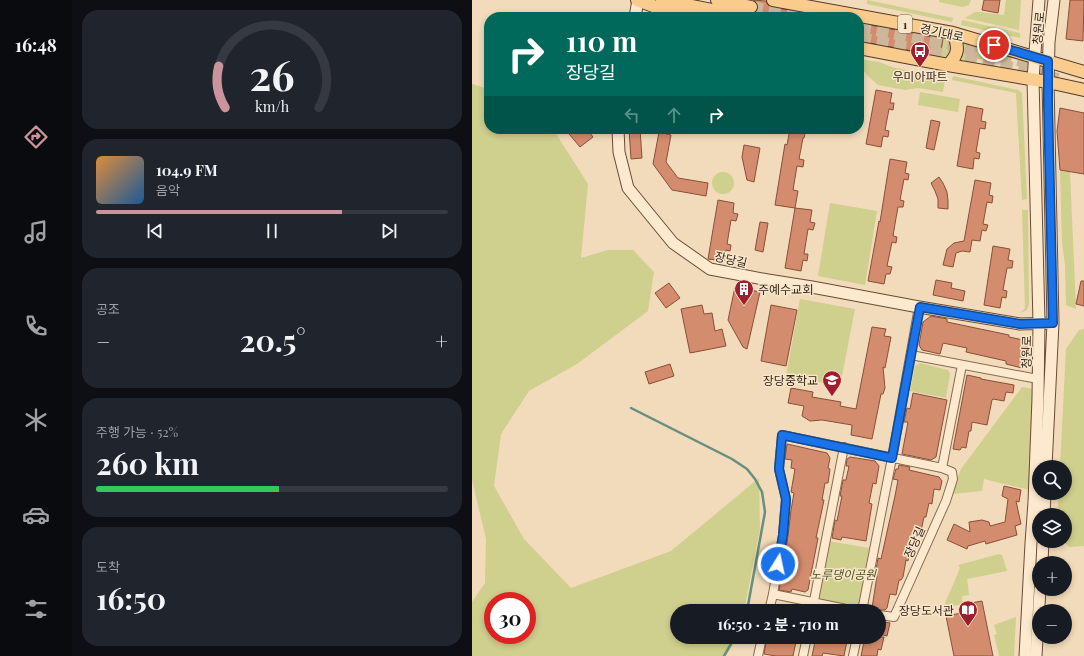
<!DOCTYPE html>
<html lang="ko">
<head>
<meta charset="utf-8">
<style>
	:root { --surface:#171b24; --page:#20242c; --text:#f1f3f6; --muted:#9ea1a6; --line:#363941; --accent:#cb949c }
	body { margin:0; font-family:"Playfair Display","Noto Sans KR",serif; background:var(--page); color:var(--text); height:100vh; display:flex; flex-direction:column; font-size:15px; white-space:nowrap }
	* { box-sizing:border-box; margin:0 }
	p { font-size:13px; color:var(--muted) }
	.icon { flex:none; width:22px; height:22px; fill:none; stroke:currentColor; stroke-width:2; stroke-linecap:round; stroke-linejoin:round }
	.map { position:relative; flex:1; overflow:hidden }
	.panel { display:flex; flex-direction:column; gap:10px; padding:10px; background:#0d0f14; width:400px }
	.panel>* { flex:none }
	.banner { position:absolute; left:12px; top:12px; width:380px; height:122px; border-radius:16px; box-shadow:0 2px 6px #0003; background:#00695c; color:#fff; overflow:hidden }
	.buttons { position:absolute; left:560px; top:460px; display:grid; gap:8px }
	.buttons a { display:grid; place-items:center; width:40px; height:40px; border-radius:50%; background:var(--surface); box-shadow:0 2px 6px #0003; font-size:20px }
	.speed { position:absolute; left:12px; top:592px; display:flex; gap:8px; font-size:20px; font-weight:700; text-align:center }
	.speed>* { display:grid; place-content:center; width:52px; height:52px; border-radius:50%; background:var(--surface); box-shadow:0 2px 6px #0003; line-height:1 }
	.speed .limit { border:6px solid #d22; background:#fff; color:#111 }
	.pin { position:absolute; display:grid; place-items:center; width:34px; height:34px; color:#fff; margin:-17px; border:2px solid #fff; border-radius:50%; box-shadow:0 1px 4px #0007 }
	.me { position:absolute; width:44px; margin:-22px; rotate:10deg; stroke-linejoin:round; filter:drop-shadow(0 0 3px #0008) }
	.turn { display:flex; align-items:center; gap:14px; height:84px; padding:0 16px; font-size:18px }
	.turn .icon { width:52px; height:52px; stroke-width:2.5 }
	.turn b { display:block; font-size:28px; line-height:34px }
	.lanes { display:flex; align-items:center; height:38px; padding:0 16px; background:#0003; justify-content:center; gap:20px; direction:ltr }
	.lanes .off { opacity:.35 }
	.big { font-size:30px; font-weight:700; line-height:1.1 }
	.panel .tile { flex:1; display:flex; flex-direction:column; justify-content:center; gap:6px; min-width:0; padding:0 14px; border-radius:16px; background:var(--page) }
	.panel .dial { align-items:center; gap:0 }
	.dial svg { height:104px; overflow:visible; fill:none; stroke:var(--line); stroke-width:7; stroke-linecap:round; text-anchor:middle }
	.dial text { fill:var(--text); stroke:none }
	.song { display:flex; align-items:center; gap:12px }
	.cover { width:48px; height:48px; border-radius:6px; background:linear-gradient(135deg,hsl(30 70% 55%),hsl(210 70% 35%)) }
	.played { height:4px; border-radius:2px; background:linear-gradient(90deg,var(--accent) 70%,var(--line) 70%) }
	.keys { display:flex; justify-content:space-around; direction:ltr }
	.heat { display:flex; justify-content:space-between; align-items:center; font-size:22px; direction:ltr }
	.charge { height:6px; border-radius:3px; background:linear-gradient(90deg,#34c759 52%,var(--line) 0) }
	.trip { position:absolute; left:198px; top:604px; width:216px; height:40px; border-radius:20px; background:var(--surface); box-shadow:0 2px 6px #0003; font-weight:700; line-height:40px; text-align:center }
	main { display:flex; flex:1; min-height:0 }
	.menu { display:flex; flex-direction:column; width:72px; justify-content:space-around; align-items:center; background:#090b0e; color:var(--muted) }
	.menu .icon { width:28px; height:28px }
	.menu .on { color:var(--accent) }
	.menu b { font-size:18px; color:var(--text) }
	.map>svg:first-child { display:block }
</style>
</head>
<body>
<main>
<nav class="menu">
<b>16:48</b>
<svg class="icon on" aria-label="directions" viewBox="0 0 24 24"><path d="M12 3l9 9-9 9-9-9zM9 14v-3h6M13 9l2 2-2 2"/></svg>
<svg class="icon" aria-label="music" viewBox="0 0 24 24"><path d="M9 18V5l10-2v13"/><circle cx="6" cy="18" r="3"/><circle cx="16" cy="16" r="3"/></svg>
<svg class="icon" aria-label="phone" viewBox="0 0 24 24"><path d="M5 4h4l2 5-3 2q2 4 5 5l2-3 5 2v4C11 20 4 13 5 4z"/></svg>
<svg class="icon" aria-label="climate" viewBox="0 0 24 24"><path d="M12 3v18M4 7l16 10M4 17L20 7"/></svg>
<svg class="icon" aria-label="car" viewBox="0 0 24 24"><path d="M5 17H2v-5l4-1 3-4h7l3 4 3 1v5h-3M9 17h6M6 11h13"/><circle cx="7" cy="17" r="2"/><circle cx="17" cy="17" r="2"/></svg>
<svg class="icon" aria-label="filters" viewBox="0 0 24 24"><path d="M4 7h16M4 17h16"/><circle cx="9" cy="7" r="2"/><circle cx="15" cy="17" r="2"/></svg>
</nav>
<section class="panel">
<div class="tile dial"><svg viewBox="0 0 100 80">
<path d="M14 69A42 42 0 1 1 86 69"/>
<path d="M14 69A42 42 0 0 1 9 37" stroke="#cb949c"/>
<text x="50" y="56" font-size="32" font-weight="700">26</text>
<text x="50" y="72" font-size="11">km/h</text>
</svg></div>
<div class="tile">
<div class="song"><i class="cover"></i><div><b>104.9 FM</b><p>음악</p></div></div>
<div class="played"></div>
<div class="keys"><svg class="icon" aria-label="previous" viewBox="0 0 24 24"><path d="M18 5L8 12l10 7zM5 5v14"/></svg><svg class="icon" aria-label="pause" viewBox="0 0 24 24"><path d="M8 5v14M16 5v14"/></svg><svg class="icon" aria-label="next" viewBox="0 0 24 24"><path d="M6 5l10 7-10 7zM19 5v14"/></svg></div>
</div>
<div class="tile"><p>공조</p>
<div class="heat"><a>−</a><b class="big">20.5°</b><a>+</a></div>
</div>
<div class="tile"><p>주행 가능 · 52%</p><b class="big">260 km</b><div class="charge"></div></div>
<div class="tile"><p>도착</p><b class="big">16:50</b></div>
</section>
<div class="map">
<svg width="612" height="656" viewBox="0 0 612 656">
	<rect width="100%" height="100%" fill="#f1dbba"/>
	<path fill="#cfcf8e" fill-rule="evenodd" d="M395 0 481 18 480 22 395 4Z
		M467 0H499L497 5 490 7 467 2Z
		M534 0H549L547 30 493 18 503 12H508L532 15Z
		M490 20 548 33V38L489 25Z
		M472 37 478 38 483 51 475 60 467 59Z
		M486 39 519 51 533 55 531 63 511 59 485 61Z
		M387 59 407 62 420 67 452 74 473 75V79L471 92 446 88 433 90 406 85 396 76 387 66Z
		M481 76 546 90 550 93 555 199 550 200 544 93 480 80Z
		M0 84 17 89V129H81L116 184 109 258 136 250H161L182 272 176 311 105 364 57 391 29 434 22 486 52 539 99 588 199 551 287 478 288 529 272 611H205V637H265L254 656H0V602L13 583 14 539 0 480ZM21 601H55V635H21Z
		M448 92 488 99 486 112 446 105Z
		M588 170 598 172 604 309 594 305 593 265 590 242Z
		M240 183a11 11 0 1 1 22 0a11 11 0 1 1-22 0Z
		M358 203 405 211 393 285 346 276Z
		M550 210H556L557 304 555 310 548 313 553 308Z
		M328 299 383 309 368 386 314 376Z
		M612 329V546L597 547 592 541H593V515H585L587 493H593V467H588L594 349 607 330Z
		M448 363 476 370 478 374 474 398 438 391 443 366Z
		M550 387 561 389 558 490 512 479 510 491 480 494 489 469Z
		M356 541 397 548 386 607 345 599Z
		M527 554 530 555 535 571 495 579 497 595 490 596 491 604 471 608 488 568 486 565Z
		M544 617 542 656H527L522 635 525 634 522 625Z"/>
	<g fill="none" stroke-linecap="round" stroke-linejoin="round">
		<path stroke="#668f81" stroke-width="2.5" d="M159 408 260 459 275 469 283 479 290 492 293 512 275 611
			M252 656 263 637"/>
	</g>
	<path fill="#d38c6d" stroke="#8a4f37" d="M281 0 294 1 296 5 300 7 352 17H282V14L285 12 286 9V5L284 2Z
		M512 0H528L526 13 510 10Z
		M598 0H612L611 41 594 39Z
		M387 23 471 39 468 56 387 41Z
		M404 90 420 93 418 103H422L421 110 417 109 413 130 417 131 416 137 411 136 409 147 394 144Z
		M495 106 511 109 509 121 514 122 513 129 508 128 504 152 508 153 507 159 502 158 501 169 485 166Z
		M588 108 612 113V174L588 170 585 131Z
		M459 120 468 122 462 150 454 148Z
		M93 129H115L121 137 108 147Z
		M157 129H168L170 158 159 159Z
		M318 129H334L332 138H331L327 159 332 160 331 167 325 166 321 190 326 191 323 208 303 205 313 144 315 145Z
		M187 132 199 135 194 162 206 178 236 183 234 196 200 190 181 164Z
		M272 145 288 148 282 182 275 180 270 157Z
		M418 159 435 162 433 173 437 174 436 180 432 179 428 200 432 201 431 207H426L424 218 421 236 425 237 424 243 420 242 415 266 420 267 418 274H414L412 284 396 281 407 221 408 222Z
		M467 177 471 183 475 192 476 201V209L466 208V199L463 191 459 183Z
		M503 180 519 183 517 195 521 196 520 203 515 202 511 224 516 225 514 231 510 230 508 241 500 240 498 252 490 251 484 253 481 267 471 265 475 249 482 243 492 241Z
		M246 200 262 203 261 213 266 214 264 221 259 220 255 244 259 245 258 251 254 250 252 261 236 259Z
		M323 208 340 210 338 222 343 223 341 230 336 229 332 254H336L335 261 331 260 329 271 313 268Z
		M288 222 296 223 291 252 283 250Z
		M521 246 538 249 536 260 541 261 540 268H535L531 290 535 291 534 298 530 297 528 308 512 305Z
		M464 280 480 283 479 288 493 291 491 301 461 295Z
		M609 281H612V306L604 304Z
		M197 283 208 298 194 308 183 293Z
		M263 287 288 292 275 349 271 347 256 320Z
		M230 305 232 314 240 313 243 331 250 329 254 346 218 353 209 309Z
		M299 305 325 310 314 366 289 361Z
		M459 316 475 319V322L537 335V337L556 341 550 368 534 364V361L494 352 495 348 471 343 468 354 450 350 447 345 451 322Z
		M400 327 414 329 412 336 419 337 413 368 411 367 413 388 411 394H409L400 439 379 435 380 425 350 420 338 421 330 416 332 406 316 403 319 388 341 392 340 397 369 402 368 406 384 409Z
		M198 364 202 376 177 384 173 372Z
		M495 375 509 378V379L542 385 541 393 534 392 532 401 521 399 520 400 515 425 500 422 499 431H497L494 448 490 447 488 450 481 449Z
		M441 393 475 400 464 457 459 460 430 454 436 422H432L435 408 438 409Z
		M315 444 355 453 358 458 356 468 358 469 356 483H353L350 500H352L344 538H346L336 590 333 592 320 589 319 592 307 590 316 536 319 510 322 493 319 492 323 469 319 468 320 460 313 459Z
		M378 457 403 461 407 466 404 484 401 483 397 503 400 504 394 541 370 537 369 540 360 538 363 520 365 521 370 496H368L371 480H374L377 466H374L375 459Z
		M427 465 438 467 437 470 467 477 470 481 468 490 462 489 460 504 457 503 454 517H452L449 531 445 530 442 545H439L436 561 434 560 431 577 429 580H427L424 595 418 594 415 608 413 610H407L400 608 405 576H403L406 558 409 559 423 496 426 480 421 479 424 469H426Z
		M532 486 549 490 547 502 544 501 549 524 543 526 545 535 514 544 513 541 496 546 495 549 475 540 482 524 498 532 497 522 510 520 517 522 518 526 533 522 536 499 530 496Z
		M510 601 521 656H482L474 616 495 612 493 604Z
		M407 621 418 623 415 636 407 634Z
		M295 637H325L321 656H304L292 654Z
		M344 637H356L375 641 372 656 351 653 350 656H340Z
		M393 637H412L409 650 406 649 405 656H389Z"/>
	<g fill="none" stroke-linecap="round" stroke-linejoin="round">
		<path stroke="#ccb79a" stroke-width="12" stroke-dasharray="12 6" stroke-linecap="butt" d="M279 7 335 17
			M387 27 468 42 568 65
			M387 38 528 65 586 79"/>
		<defs>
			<path id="street" d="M439 355 566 379
				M470 468 490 365
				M301 594 384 611
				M297 611 301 594 311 535 314 499 307 469 310 435 470 468 480 472 481 479 474 501 422 617 407 615
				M340 611 372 447
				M390 611 420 458 447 307
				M286 656 290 637
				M331 656 335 637
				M381 656 385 637"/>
			<path id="secondary" d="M163 17 166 0
				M146 129 147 152 156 188 201 243 238 269 296 280 340 287 447 307 548 324 581 323
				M574 467 581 323 576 82 577 42 582 0
				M572 515 573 493
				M570 563 571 541
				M553 656 559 543 562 502 566 398 567 323 561 79 564 39 567 0
				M564 656 568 589"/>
			<path id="primary" d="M165 0 184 7 227 17
				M190 0 275 17
				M245 0 279 7
				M301 0 481 33 612 72
				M387 48 476 65 576 82 612 90
				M476 65C487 54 487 47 481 33"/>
		</defs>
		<use href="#street" stroke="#896a53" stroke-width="10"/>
		<use href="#secondary" stroke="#6b4b37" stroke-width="13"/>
		<use href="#primary" stroke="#563929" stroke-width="14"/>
		<use href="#street" stroke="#fce9ce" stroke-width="8"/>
		<use href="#secondary" stroke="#fce9ce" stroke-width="11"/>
		<use href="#primary" stroke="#f9cc8e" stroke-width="12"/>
	</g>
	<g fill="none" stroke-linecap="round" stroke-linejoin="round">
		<defs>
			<path id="route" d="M306 564 311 535 314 499 307 469 310 435 420 458 448 307 548 324 581 323 576 102V61L522 45"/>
		</defs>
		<use href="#route" stroke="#114b97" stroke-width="10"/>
		<use href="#route" stroke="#1a73e8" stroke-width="7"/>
	</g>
	<defs>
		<symbol id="bus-pin" viewBox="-11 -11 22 30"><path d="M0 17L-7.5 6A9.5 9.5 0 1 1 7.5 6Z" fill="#9d1f2d" stroke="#f8e6ca"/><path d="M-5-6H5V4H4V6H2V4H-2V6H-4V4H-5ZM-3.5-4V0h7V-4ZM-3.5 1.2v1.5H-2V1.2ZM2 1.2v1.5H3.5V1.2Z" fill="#fff"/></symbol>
		<symbol id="building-pin" viewBox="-11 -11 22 30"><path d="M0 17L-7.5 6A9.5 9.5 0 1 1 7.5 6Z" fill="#9d1f2d" stroke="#f8e6ca"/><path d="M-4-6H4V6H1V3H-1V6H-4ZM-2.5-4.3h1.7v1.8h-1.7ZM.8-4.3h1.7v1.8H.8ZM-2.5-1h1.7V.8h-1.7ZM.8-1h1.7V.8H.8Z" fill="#fff"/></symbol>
		<symbol id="school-pin" viewBox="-11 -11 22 30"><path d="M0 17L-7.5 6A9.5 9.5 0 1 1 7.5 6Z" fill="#9d1f2d" stroke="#f8e6ca"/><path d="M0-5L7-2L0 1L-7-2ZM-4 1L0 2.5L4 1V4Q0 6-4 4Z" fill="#fff"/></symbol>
		<symbol id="library-pin" viewBox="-11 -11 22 30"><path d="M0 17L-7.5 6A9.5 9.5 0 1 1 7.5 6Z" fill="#9d1f2d" stroke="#f8e6ca"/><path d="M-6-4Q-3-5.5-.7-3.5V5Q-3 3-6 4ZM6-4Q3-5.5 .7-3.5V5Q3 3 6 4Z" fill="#fff"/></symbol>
	</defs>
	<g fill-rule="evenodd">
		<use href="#bus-pin" x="437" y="40" width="22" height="30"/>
		<use href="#building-pin" x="261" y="278" width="22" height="30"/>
		<use href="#school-pin" x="349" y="369" width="22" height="30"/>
		<use href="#library-pin" x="485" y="599" width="22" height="30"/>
	</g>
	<g text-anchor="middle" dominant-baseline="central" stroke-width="3" stroke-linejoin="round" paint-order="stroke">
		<rect fill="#f8e6ca" stroke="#715f4f" stroke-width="1" x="426" y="15" width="14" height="18" rx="3"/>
		<g font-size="11" font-weight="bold" fill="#37251a">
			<text x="433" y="24">1</text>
		</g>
		<g font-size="12" fill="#37251a" stroke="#f8e6ca">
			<text transform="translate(566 28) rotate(-85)">청원로</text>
			<text transform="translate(470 32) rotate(12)">경기대로</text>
			<text transform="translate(259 259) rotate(13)">장당길</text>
			<text transform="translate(554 352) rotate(-89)">청원로</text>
			<text transform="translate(442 542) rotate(-66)">장당길</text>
		</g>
		<g font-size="12" fill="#37251a" stroke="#f8e6ca" text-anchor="end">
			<text x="448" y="76" text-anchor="middle">우미아파트</text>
			<text x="286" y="289" text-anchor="start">주예수교회</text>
			<text x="346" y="380">장당중학교</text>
			<text x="482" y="610">장당도서관</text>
		</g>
		<g font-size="12" font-style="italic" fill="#4d551f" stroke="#f8e6ca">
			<text x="371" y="574">노루댕이공원</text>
		</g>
	</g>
</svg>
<div class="buttons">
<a><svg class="icon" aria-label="search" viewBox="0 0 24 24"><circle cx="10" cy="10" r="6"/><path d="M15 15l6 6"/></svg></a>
<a><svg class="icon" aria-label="layers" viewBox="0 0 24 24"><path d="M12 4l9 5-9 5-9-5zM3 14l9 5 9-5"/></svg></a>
<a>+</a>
<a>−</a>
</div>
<div class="speed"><div class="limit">30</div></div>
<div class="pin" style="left:522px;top:45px;background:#d93025"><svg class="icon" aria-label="arrive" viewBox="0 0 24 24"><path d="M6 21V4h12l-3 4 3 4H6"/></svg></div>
<svg class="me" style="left:306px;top:564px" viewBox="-20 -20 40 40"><circle r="17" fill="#1a73e8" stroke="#fff" stroke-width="3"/><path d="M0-11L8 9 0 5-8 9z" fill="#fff"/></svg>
<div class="trip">16:50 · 2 분 · 710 m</div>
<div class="banner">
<div class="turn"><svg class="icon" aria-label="right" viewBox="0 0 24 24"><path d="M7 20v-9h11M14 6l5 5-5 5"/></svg><div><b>110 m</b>장당길</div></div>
<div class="lanes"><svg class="icon off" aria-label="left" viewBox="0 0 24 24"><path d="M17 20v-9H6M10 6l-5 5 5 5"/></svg><svg class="icon off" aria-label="ahead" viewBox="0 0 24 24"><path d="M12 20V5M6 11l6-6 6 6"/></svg><svg class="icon" aria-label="right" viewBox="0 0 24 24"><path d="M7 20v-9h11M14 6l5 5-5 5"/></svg></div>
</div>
</div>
</main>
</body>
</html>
